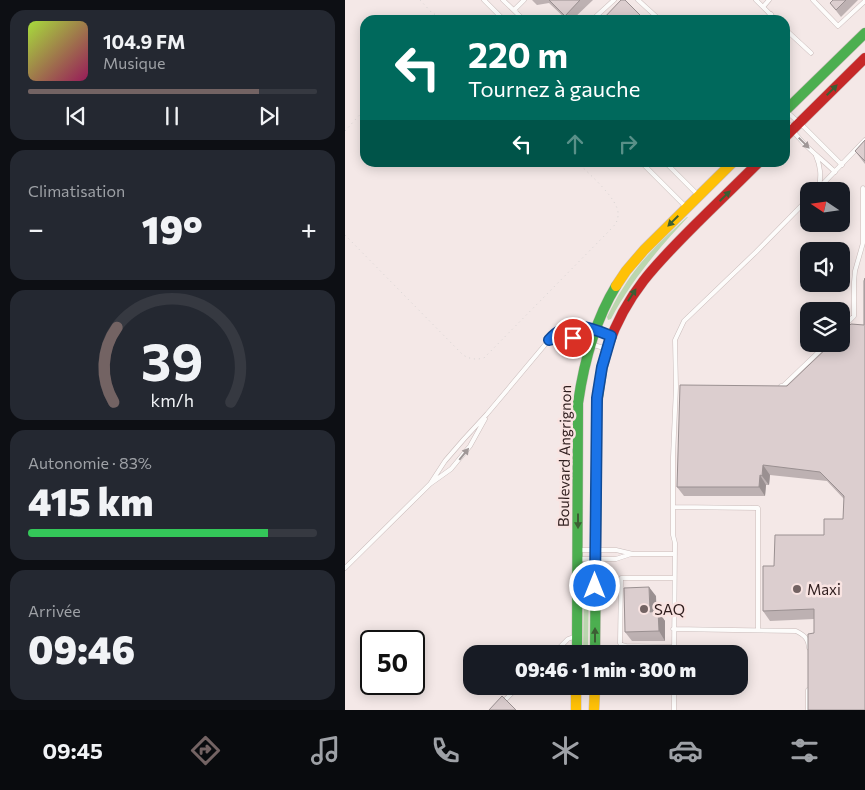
<!DOCTYPE html>
<html lang="fr">
<head>
<meta charset="utf-8">
<style>
	:root { --surface:#171b24; --page:#242831; --text:#f1f3f6; --muted:#9ea1a6; --line:#363941; --accent:#736363 }
	body { margin:0; font-family:Commissioner,sans-serif; background:var(--page); color:var(--text); height:100vh; display:flex; flex-direction:column; font-size:19px; white-space:nowrap }
	* { box-sizing:border-box; margin:0 }
	p { font-size:16px; color:var(--muted) }
	.icon { flex:none; width:28px; height:28px; fill:none; stroke:currentColor; stroke-width:2; stroke-linecap:round; stroke-linejoin:round }
	.map { position:relative; flex:1; overflow:hidden }
	.drawer { display:flex; flex-direction:column; gap:10px; padding:10px; background:#0d0f14; width:345px }
	.drawer>* { flex:none }
	.guide { position:absolute; left:15px; top:15px; width:430px; height:152px; border-radius:15px; box-shadow:0 2px 12px #0003; background:#00695c; color:#fff; overflow:hidden }
	.needle { width:32px; rotate:283deg }
	.buttons { position:absolute; left:455px; top:182px; display:grid; gap:10px }
	.buttons a { display:grid; place-items:center; width:50px; height:50px; border-radius:10px; background:var(--surface); box-shadow:0 2px 12px #0003; font-size:25px }
	.speed { position:absolute; left:15px; top:630px; display:flex; gap:10px; font-size:25px; font-weight:700; text-align:center }
	.speed>* { display:grid; place-content:center; width:65px; height:65px; border-radius:50%; background:var(--surface); box-shadow:0 2px 12px #0003; line-height:1 }
	.speed .limit { border:2px solid #111; border-radius:8px; background:#fff; color:#111 }
	.pin { position:absolute; display:grid; place-items:center; width:42px; height:42px; color:#fff; margin:-21px; border:2px solid #fff; border-radius:50%; box-shadow:0 1px 5px #0007 }
	.me { position:absolute; width:55px; margin:-28px; rotate:0deg; stroke-linejoin:round; filter:drop-shadow(0 0 4px #0008) }
	.turn { display:flex; align-items:center; gap:18px; height:105px; padding:0 25px; font-size:22px }
	.turn .icon { width:65px; height:65px; stroke-width:2.5 }
	.turn b { display:block; font-size:35px; line-height:42px }
	.lanes { display:flex; align-items:center; height:48px; padding:0 25px; background:#0003; justify-content:center; gap:25px; direction:ltr }
	.lanes .off { opacity:.35 }
	.big { font-size:38px; font-weight:800; line-height:1.1 }
	.drawer .tile { flex:1; display:flex; flex-direction:column; justify-content:center; gap:8px; min-width:0; padding:0 18px; border-radius:15px; background:var(--page) }
	.drawer .dial { align-items:center; gap:0 }
	.dial svg { height:130px; overflow:visible; fill:none; stroke:var(--line); stroke-width:7; stroke-linecap:round; text-anchor:middle }
	.dial text { fill:var(--text); stroke:none }
	.song { display:flex; align-items:center; gap:15px }
	.cover { width:60px; height:60px; border-radius:8px; background:linear-gradient(135deg,hsl(80 70% 55%),hsl(330 70% 35%)) }
	.played { height:5px; border-radius:2px; background:linear-gradient(90deg,var(--accent) 80%,var(--line) 80%) }
	.keys { display:flex; justify-content:space-around; direction:ltr }
	.heat { display:flex; justify-content:space-between; align-items:center; font-size:28px; direction:ltr }
	.charge { height:8px; border-radius:4px; background:linear-gradient(90deg,#34c759 83%,var(--line) 0) }
	.trip { position:absolute; left:118px; top:645px; width:285px; height:50px; border-radius:15px; background:var(--surface); box-shadow:0 2px 12px #0003; font-weight:800; line-height:50px; text-align:center }
	.tab-bar { display:flex; height:80px; justify-content:space-around; align-items:center; background:#090b0e; color:var(--muted) }
	.tab-bar .icon { width:35px; height:35px }
	.tab-bar .current { color:var(--accent) }
	.tab-bar b { font-size:22px; color:var(--text) }
	main { display:flex; flex:1; min-height:0 }
	.map>svg:first-child { display:block }
</style>
</head>
<body>
<main>
<section class="drawer">
<div class="tile">
<div class="song"><i class="cover"></i><div><b>104.9 FM</b><p>Musique</p></div></div>
<div class="played"></div>
<div class="keys"><svg class="icon" aria-label="previous" viewBox="0 0 24 24"><path d="M18 5L8 12l10 7zM5 5v14"/></svg><svg class="icon" aria-label="pause" viewBox="0 0 24 24"><path d="M8 5v14M16 5v14"/></svg><svg class="icon" aria-label="next" viewBox="0 0 24 24"><path d="M6 5l10 7-10 7zM19 5v14"/></svg></div>
</div>
<div class="tile"><p>Climatisation</p>
<div class="heat"><a>−</a><b class="big">19°</b><a>+</a></div>
</div>
<div class="tile dial"><svg viewBox="0 0 100 80">
<path d="M14 69A42 42 0 1 1 86 69"/>
<path d="M14 69A42 42 0 0 1 16 23" stroke="#736363"/>
<text x="50" y="56" font-size="32" font-weight="700">39</text>
<text x="50" y="72" font-size="11">km/h</text>
</svg></div>
<div class="tile"><p>Autonomie · 83%</p><b class="big">415 km</b><div class="charge"></div></div>
<div class="tile"><p>Arrivée</p><b class="big">09:46</b></div>
</section>
<div class="map">
<svg width="520" height="710" viewBox="0 0 520 710">
	<rect width="100%" height="100%" fill="#f4e8e7"/>
	<path fill="#bbd6af" d="M342 217H343C313 249 286 281 266 319L263 320 262 317C271 298 282 280 295 264 309 247 326 232 342 217Z
		M244 569 243 654H238L239 570Z"/>
	<g fill="none" stroke-linecap="round" stroke-linejoin="round">
		<defs>
			<path id="lane" d="M139 0 159 20
				M158 0 179 20
				M293 0 315 20
				M411 0 431 20
				M468 0 493 26 520 1
				M418 7 424 0
				M169 10 179 0
				M247 20 269 0
				M420 20 426 14
				M440 29 466 53
				M441 111 460 128 497 165
				M440 118C444 125 448 132 454 138 465 151 478 160 490 172
				M471 156C476 167 476 176 474 188
				M296 162 340 206
				M320 162 352 194
				M471 191 520 140
				M496 329 509 316V282L510 271 518 243V188
				M204 340 217 337 226 338 262 349
				M436 386H438L482 344
				M85 484 100 461 119 439 142 414 209 334C227 320 248 329 266 336
				M328 507 413 508V630
				M233 550H271L288 554H330
				M234 559H271L286 554
				M0 568 85 484 106 469 125 446 140 419
				M328 629 451 631C459 635 463 638 464 648
				M329 647 281 646 277 645 275 643 276 578H329
				M208 654 223 639 231 636
				M329 654 330 543 328 535V457L331 387 330 340 339 321 411 252 464 198
				M329 686V710
				M158 702 174 686
				M463 710V690"/>
			<path id="fast" d="M440 111 520 33
				M232 654 233 403C239 362 249 322 271 286
				M250 654 252 404 257 369 263 346"/>
			<path id="slow" d="M271 286 281 271 299 250 388 162
				M231 686V710
				M249 710 250 686"/>
			<path id="jam" d="M440 137 520 58
				M263 346C281 294 311 264 349 226 370 205 392 184 414 162"/>
		</defs>
		<use href="#lane" stroke="#c9bbba" stroke-width="5"/>
		<use href="#fast" stroke="#c9bbba" stroke-width="11"/>
		<use href="#slow" stroke="#c9bbba" stroke-width="11"/>
		<use href="#jam" stroke="#c9bbba" stroke-width="11"/>
		<path stroke="#d7d4d3" stroke-width="1" stroke-dasharray="1 4" stroke-linecap="butt" d="M75 0 88 14 89 20
			M89 14 93 15 99 20
			M0 131 20 109
			M0 235 118 355C125 359 130 360 139 358L266 229C270 225 273 221 273 215 275 200 243 173 232 162"/>
		<use href="#lane" stroke="#fdfcfb" stroke-width="4"/>
		<use href="#fast" stroke="#4caf50" stroke-width="10"/>
		<use href="#slow" stroke="#ffc107" stroke-width="10"/>
		<use href="#jam" stroke="#c62828" stroke-width="10"/>
	</g>
	<path fill="#bdb1b2" d="M187 0H248L227 20H222L204 3 192 5Z
		M488 0H513L496 17 485 3Z
		M520 140V164L510 151Z
		M327 162H335L331 166Z
		M519 325 520 710 469 633V619L425 621 418 611 429 566 479 535 498 519 499 499 482 481 425 475 424 485H421L420 496H339L332 487 442 386Z
		M311 596V611H313L320 621V641H287L280 632Z"/>
	<path fill="#9a9091" d="M418 465 425 475 424 485 417 476Z
		M415 475 421 485 420 496 414 487Z
		M304 587 311 596 312 621 305 612Z
		M313 611 320 621V641L314 631Z"/>
	<path fill="#dccecf" stroke="#9a9091" d="M204 0H235L220 16Z
		M276 0H280L300 20H257Z
		M488 0H501L491 10 485 3Z
		M520 140V161L510 151Z
		M520 278V710H463V634L469 633V609L418 611V566H429L430 535H479V519H498L499 496 475 472 418 465 417 476 415 475 414 487H332L335 385 442 386 486 344H496V334L506 324 519 325V281Z
		M304 587 305 612 313 611 314 631 280 632 279 588Z
		M157 696 171 710H144Z"/>
	<defs><path id="oneway-solid" d="M-6-.8H1V-3.2L6.5 0L1 3.2V.8H-6Z" transform="scale(1.25)"/></defs>
	<g fill="#3c5e33">
		<use href="#oneway-solid" transform="translate(487 90) rotate(-45)"/>
		<use href="#oneway-solid" transform="translate(380 196) rotate(-44)"/>
		<use href="#oneway-solid" transform="translate(328 221) rotate(135)"/>
		<use href="#oneway-solid" transform="translate(287 295) rotate(-57)"/>
		<use href="#oneway-solid" transform="translate(233 521) rotate(90)"/>
		<use href="#oneway-solid" transform="translate(250 635) rotate(-90)"/>
	</g>
	<g fill="#a09797">
		<use href="#oneway-solid" transform="translate(459 143) rotate(45)"/>
		<use href="#oneway-solid" transform="translate(119 454) rotate(-51)"/>
	</g>
	<g fill="none" stroke-linecap="round" stroke-linejoin="round">
		<defs>
			<path id="route" d="M228 338 217 337 204 340C223 318 244 327 266 336L257 367 252 398 250 586"/>
		</defs>
		<use href="#route" stroke="#114b97" stroke-width="12"/>
		<use href="#route" stroke="#1a73e8" stroke-width="9"/>
	</g>
	<g fill="#736363" stroke="#f9e4e2" stroke-width="2">
		<circle cx="452" cy="589" r="5"/>
		<circle cx="299" cy="609" r="5"/>
	</g>
	<g text-anchor="middle" dominant-baseline="central" stroke-width="5" stroke-linejoin="round" paint-order="stroke">
		<g font-size="15" fill="#2e1c1c" stroke="#f9e4e2">
			<text transform="translate(219 456) rotate(-89)">Boulevard Angrignon</text>
		</g>
		<g font-size="15" fill="#2e1c1c" stroke="#f9e4e2" text-anchor="start">
			<text x="462" y="589">Maxi</text>
			<text x="309" y="609">SAQ</text>
		</g>
	</g>
</svg>
<div class="buttons">
<a><svg class="needle" viewBox="-14 -14 28 28"><path d="M0-13l5 13h-10z" fill="#e53935"/><path d="M0 13l5-13h-10z" fill="#9ea1a6"/></svg></a>
<a><svg class="icon" aria-label="sound" viewBox="0 0 24 24"><path d="M4 9h4l5-4v14l-5-4H4zM17 9q2 3 0 6"/></svg></a>
<a><svg class="icon" aria-label="layers" viewBox="0 0 24 24"><path d="M12 4l9 5-9 5-9-5zM3 14l9 5 9-5"/></svg></a>
</div>
<div class="speed"><div class="limit">50</div></div>
<div class="pin" style="left:228px;top:338px;background:#d93025"><svg class="icon" aria-label="arrive" viewBox="0 0 24 24"><path d="M6 21V4h12l-3 4 3 4H6"/></svg></div>
<svg class="me" style="left:250px;top:586px" viewBox="-20 -20 40 40"><circle r="17" fill="#1a73e8" stroke="#fff" stroke-width="3"/><path d="M0-11L8 9 0 5-8 9z" fill="#fff"/></svg>
<div class="trip">09:46 · 1 min · 300 m</div>
<div class="guide">
<div class="turn"><svg class="icon" aria-label="left" viewBox="0 0 24 24"><path d="M17 20v-9H6M10 6l-5 5 5 5"/></svg><div><b>220 m</b>Tournez à gauche</div></div>
<div class="lanes"><svg class="icon" aria-label="left" viewBox="0 0 24 24"><path d="M17 20v-9H6M10 6l-5 5 5 5"/></svg><svg class="icon off" aria-label="ahead" viewBox="0 0 24 24"><path d="M12 20V5M6 11l6-6 6 6"/></svg><svg class="icon off" aria-label="right" viewBox="0 0 24 24"><path d="M7 20v-9h11M14 6l5 5-5 5"/></svg></div>
</div>
</div>
</main>
<nav class="tab-bar">
<b>09:45</b>
<svg class="icon current" aria-label="directions" viewBox="0 0 24 24"><path d="M12 3l9 9-9 9-9-9zM9 14v-3h6M13 9l2 2-2 2"/></svg>
<svg class="icon" aria-label="music" viewBox="0 0 24 24"><path d="M9 18V5l10-2v13"/><circle cx="6" cy="18" r="3"/><circle cx="16" cy="16" r="3"/></svg>
<svg class="icon" aria-label="phone" viewBox="0 0 24 24"><path d="M5 4h4l2 5-3 2q2 4 5 5l2-3 5 2v4C11 20 4 13 5 4z"/></svg>
<svg class="icon" aria-label="climate" viewBox="0 0 24 24"><path d="M12 3v18M4 7l16 10M4 17L20 7"/></svg>
<svg class="icon" aria-label="car" viewBox="0 0 24 24"><path d="M5 17H2v-5l4-1 3-4h7l3 4 3 1v5h-3M9 17h6M6 11h13"/><circle cx="7" cy="17" r="2"/><circle cx="17" cy="17" r="2"/></svg>
<svg class="icon" aria-label="filters" viewBox="0 0 24 24"><path d="M4 7h16M4 17h16"/><circle cx="9" cy="7" r="2"/><circle cx="15" cy="17" r="2"/></svg>
</nav>
</body>
</html>
